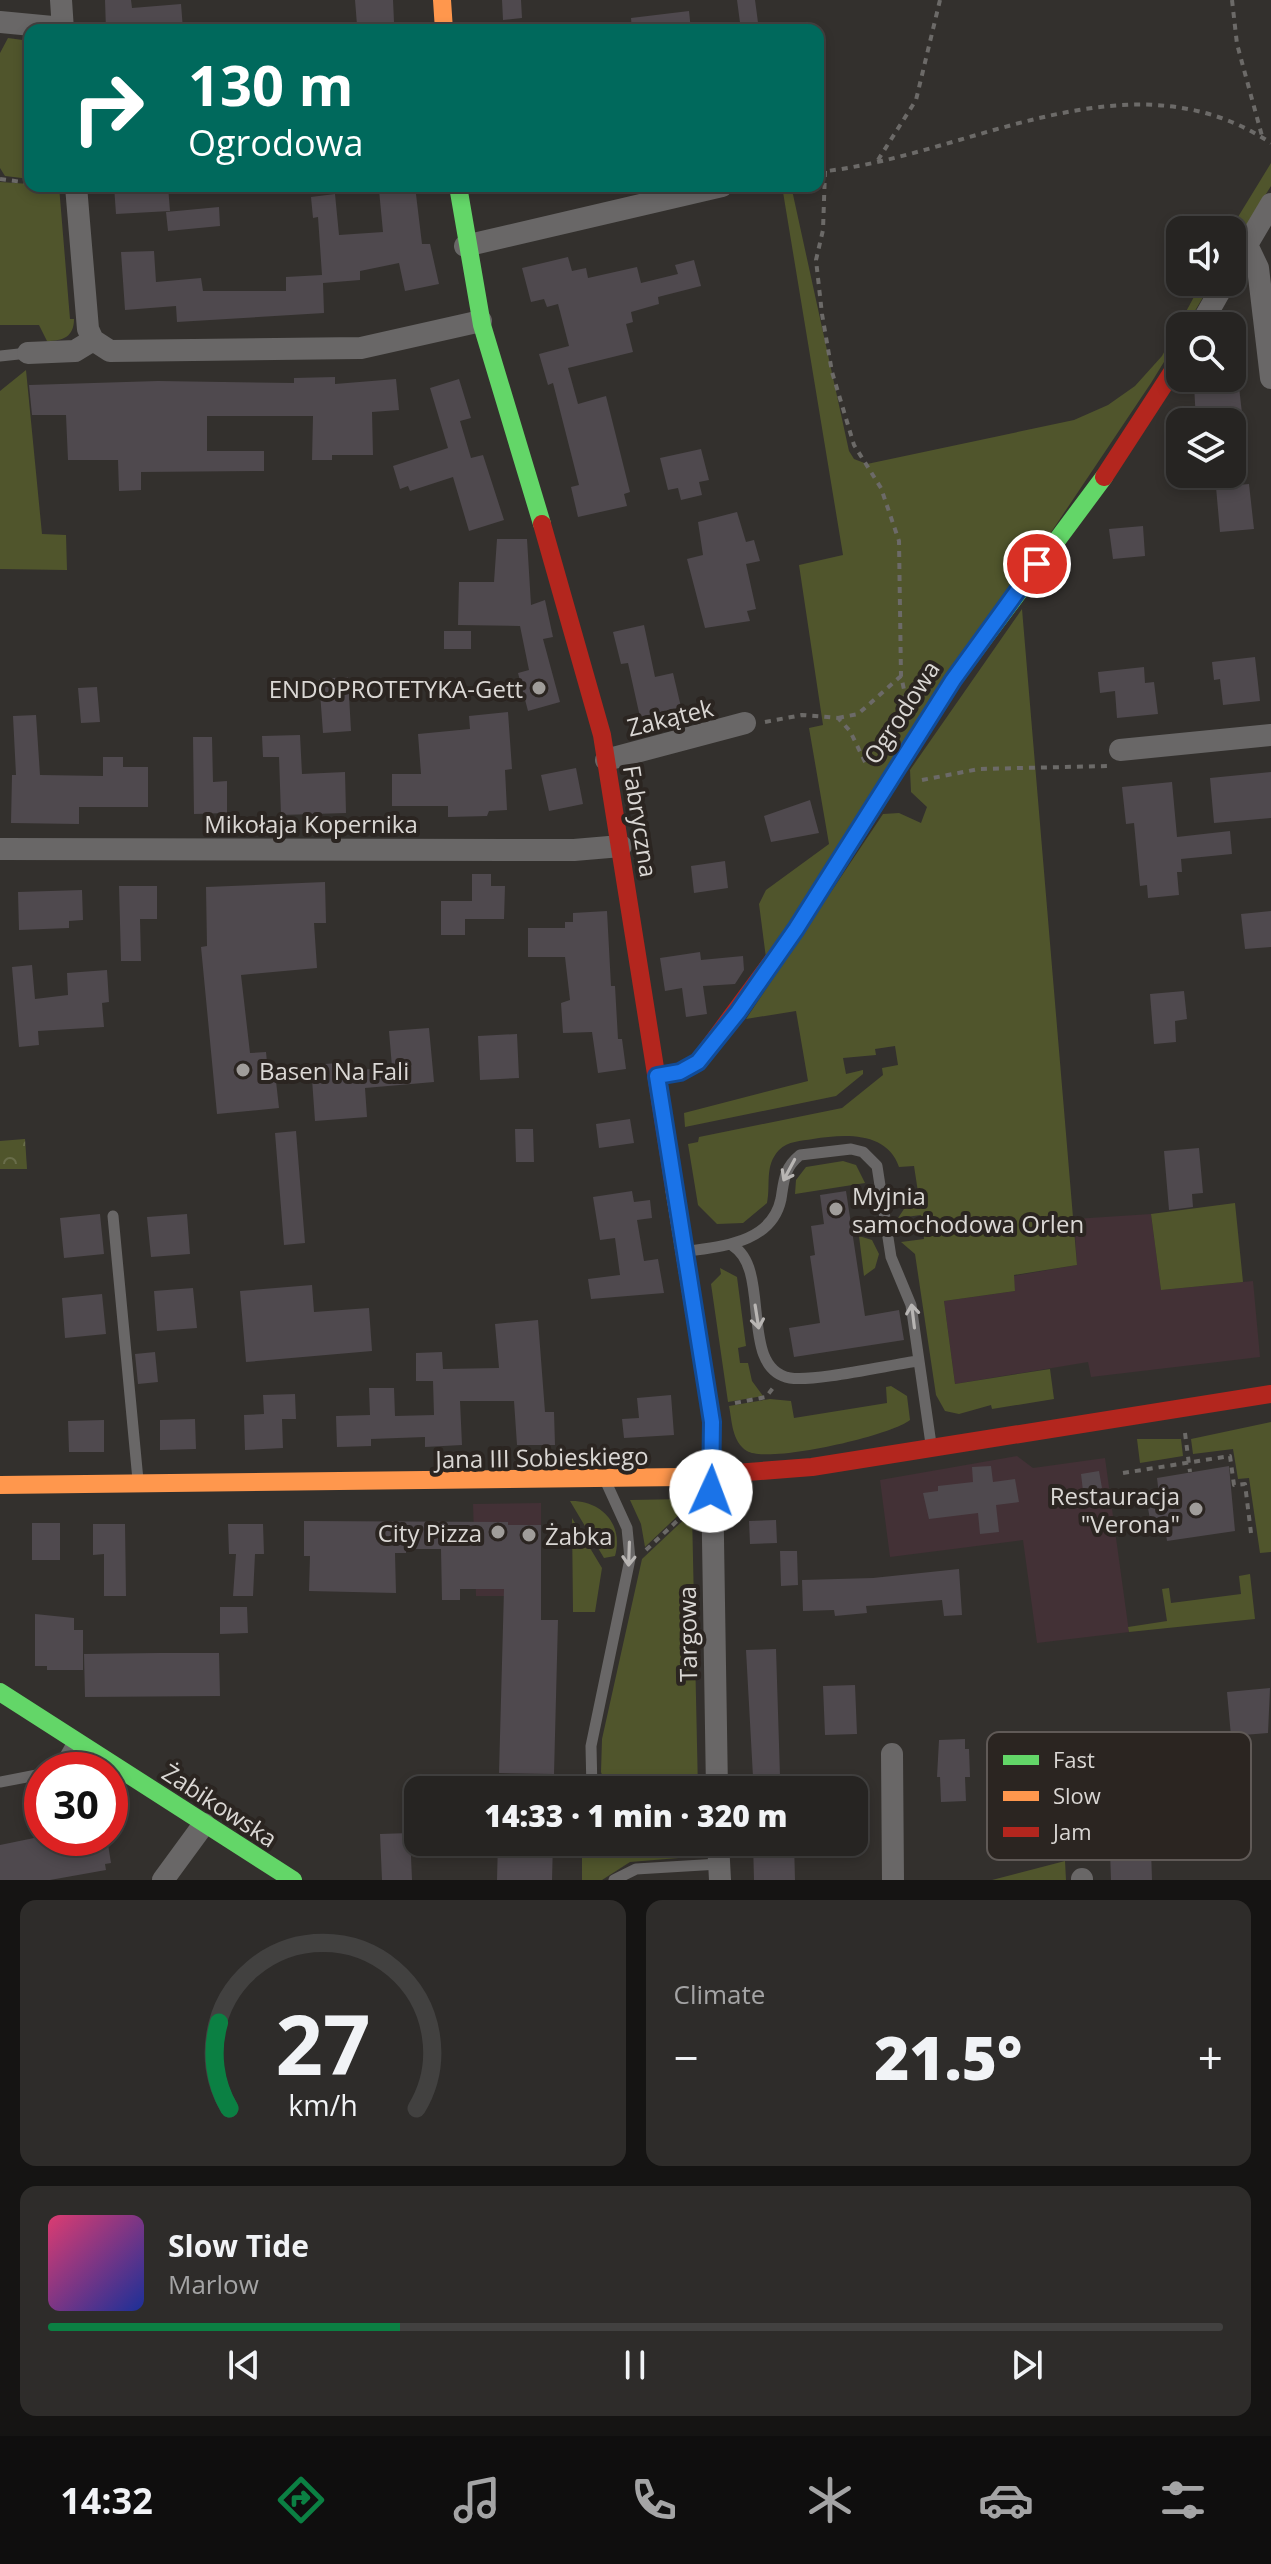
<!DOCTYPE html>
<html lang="en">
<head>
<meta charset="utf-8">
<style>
	:root { --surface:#262422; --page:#2e2c2a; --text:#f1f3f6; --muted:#a4a4a5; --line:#424140; --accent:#0b8043 }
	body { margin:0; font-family:"Open Sans",sans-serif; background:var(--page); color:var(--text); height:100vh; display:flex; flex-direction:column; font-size:30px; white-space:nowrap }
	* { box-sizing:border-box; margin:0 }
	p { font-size:26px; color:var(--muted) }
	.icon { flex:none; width:44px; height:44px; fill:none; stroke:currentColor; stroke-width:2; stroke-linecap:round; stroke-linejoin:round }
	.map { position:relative; height:1880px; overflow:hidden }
	.details { display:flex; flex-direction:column; gap:20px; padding:20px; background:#151413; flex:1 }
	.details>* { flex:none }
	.banner { position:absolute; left:24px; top:24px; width:800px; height:168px; border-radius:16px; box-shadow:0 4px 12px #0003,0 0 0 2px var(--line); background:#00695c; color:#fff; overflow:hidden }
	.fabs { position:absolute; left:1166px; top:216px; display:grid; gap:16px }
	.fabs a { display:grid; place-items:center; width:80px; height:80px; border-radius:16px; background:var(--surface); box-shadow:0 4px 12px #0003,0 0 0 2px var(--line); font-size:40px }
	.speed { position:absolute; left:24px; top:1752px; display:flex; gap:16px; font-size:40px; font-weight:700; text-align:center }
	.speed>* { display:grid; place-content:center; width:104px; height:104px; border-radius:50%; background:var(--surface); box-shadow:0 4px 12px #0003,0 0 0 2px var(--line); line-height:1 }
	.speed .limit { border:12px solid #d22; background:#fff; color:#111 }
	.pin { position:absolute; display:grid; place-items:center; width:68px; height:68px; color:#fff; margin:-34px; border:4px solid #fff; border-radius:50%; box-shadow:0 2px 8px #0007 }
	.me { position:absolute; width:88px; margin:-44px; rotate:2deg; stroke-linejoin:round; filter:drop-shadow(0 0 6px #0008) }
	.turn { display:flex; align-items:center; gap:28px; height:168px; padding:0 32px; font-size:36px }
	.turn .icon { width:104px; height:104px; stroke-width:2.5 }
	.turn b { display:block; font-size:56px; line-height:68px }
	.big { font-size:60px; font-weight:800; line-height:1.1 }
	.details .widget { flex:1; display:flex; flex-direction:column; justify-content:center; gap:12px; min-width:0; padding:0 28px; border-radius:16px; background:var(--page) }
	.details .dial { align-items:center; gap:0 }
	.dial svg { height:208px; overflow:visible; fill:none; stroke:var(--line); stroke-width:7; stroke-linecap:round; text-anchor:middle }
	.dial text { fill:var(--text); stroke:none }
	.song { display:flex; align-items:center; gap:24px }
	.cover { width:96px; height:96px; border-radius:12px; background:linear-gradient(135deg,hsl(340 70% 55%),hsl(230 70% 35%)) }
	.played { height:8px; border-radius:4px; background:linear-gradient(90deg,var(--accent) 30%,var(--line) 30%) }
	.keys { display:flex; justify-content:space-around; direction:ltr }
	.heat { display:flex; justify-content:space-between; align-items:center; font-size:44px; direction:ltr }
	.details .tiles { flex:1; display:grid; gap:20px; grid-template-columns:1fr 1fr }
	.widget:last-child { grid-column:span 2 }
	.trip { position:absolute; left:404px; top:1776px; width:464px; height:80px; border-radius:16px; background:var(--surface); box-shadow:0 4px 12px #0003,0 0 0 2px var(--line); font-weight:800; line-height:80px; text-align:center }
	.dock { display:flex; height:128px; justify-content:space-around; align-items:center; background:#0f0e0e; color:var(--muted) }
	.dock .icon { width:56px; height:56px }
	.dock .on { color:var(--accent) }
	.dock b { font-size:36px; color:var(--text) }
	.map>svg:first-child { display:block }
</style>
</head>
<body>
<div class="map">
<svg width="1271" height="1880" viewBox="0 0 1271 1880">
	<defs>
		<pattern id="forest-crowns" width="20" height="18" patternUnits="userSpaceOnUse" patternTransform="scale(2)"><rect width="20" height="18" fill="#50552c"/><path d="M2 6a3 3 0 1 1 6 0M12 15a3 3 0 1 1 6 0" fill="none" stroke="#696d4a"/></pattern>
	</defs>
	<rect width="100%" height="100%" fill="#33302d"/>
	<path fill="#433136" d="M1151 1214 1161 1290 1253 1281 1260 1357 1091 1377 1088 1362 955 1384 944 1301 1015 1291 1013 1276 1077 1265 1074 1219Z
		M1017 1456 1033 1468 1105 1458 1129 1632 1037 1643 1023 1540 890 1557 880 1480Z
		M541 1503V1588L528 1596H476L473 1504Z"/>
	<path fill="#50552c" d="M8 38 30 41V179L5 176 0 168V53Z
		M1271 163V186L1232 248 1230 230Z
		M0 182 59 186 70 319H74C74 337 63 341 47 341L39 325H0Z
		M792 190 849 451 854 459 867 464 1074 420 1108 405 1135 386 1162 356 1202 282H1212L1186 326H1180V336L1151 383 766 958 759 904 766 890 829 844 809 728 823 725 799 565 843 555 783 192Z
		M26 370 42 534 66 535 67 570 0 569V391Z
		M1022 609 1077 1265 1014 1275 1015 1291 944 1301 955 1384 1050 1369 1054 1399 992 1409 991 1405 959 1414 945 1411 936 1395 915 1254 901 1242 924 1239 921 1215 898 1218 906 1206 907 1194 918 1192 914 1166 899 1167C887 1131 844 1134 813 1139 801 1141 788 1141 779 1150 764 1166 771 1185 767 1203L743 1223 717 1224 698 1205 688 1144 698 1142 699 1137 842 1108 883 1075 882 1068 898 1065 895 1046 875 1049 876 1055 843 1058 846 1074 863 1070V1074L836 1096 685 1127 684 1113 808 1081 796 1011 746 1019 883 814 899 813 921 823 927 807 911 792 910 770Z
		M843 1161 856 1165 865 1183 795 1194 796 1180 806 1167Z
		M1235 1203 1243 1282 1161 1290 1151 1214Z
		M859 1236 872 1240 879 1254 875 1268 864 1276Z
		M720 1268 737 1277 746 1346 738 1348 740 1363H748L752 1381 763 1396 728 1402 711 1284 721 1274Z
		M891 1386 907 1396 910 1420C890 1436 768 1464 747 1451 732 1442 732 1421 729 1406L770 1399 791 1401 794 1418 887 1403 886 1387Z
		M1271 1422V1552L1260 1553 1249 1478 1238 1479 1233 1449 1193 1454 1191 1439Z
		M1181 1439 1183 1456 1140 1463 1137 1439Z
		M685 1499 689 1505 645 1547 641 1524 630 1500Z
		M570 1501C601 1500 624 1524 615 1556L604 1558Z
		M692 1512 698 1790H607L601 1772 602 1739 642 1559Z
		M572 1518 602 1568 595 1612H573Z
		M1250 1574 1255 1619 1129 1632 1128 1627 1167 1621 1162 1589 1169 1588 1171 1603 1241 1594 1239 1576Z
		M582 1842 646 1846 706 1842 701 1851 691 1857 630 1862 602 1880H582Z
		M1065 1861 1066 1880H992Z"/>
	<path fill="url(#forest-crowns)" d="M25 1139 27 1169H0V1141Z"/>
	<path fill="#4f494e" d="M105 0H131L132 8 181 4 183 29 106 30Z
		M355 0H393L394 22 357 25Z
		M502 0H521L522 18 503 20Z
		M737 0H755L759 30H741Z
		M689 11 691 30H632L631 18Z
		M114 186H168L170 211 116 214Z
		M415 186 422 244H430L439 284 405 291 399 263 360 271V280L323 283 324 313 177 322 176 306 125 310 121 252 154 251 156 282 201 278 203 291H286V277L322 275 318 217 313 218 311 197 335 194 339 235 383 232 379 190Z
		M219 207 220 226 168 231 166 212Z
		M568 257 572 271 586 268 588 278 637 267 641 283 678 274 675 265 694 260 701 286 658 297 659 304 631 312 633 322 626 324 633 352 568 368 578 404 606 396 630 492 624 494 627 506 578 517 571 487 579 485 553 383 548 385 539 354 569 346 558 304 547 307 544 299 531 302 522 268Z
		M335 377V384L396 379 399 410 372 412 373 455H332V460H312L313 416H207V451H264V471L141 472V490L119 491 118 460H68L66 415H32L29 385 158 381 294 383V378Z
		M1212 378H1238L1243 422H1196L1194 384 1212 382Z
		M459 379 471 418 460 421 471 458 483 455 504 520 469 531 453 477 410 491 408 486 400 489 393 466 448 448 430 388Z
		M701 449 709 480 699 482 702 495 681 500 678 488 668 490 660 458Z
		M1249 484 1254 529 1220 532 1216 487Z
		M737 512 746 542 754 540 760 561 746 564 756 609 747 611 750 621 705 628 687 559 703 555 698 522Z
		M1143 526 1145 556 1113 559 1109 529Z
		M497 539H527L531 605 545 600 553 637 543 639 560 702 528 711 518 673 529 670 520 626 458 625 459 582H494Z
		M644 625 655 677 673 673 681 707 640 717 628 663 621 664 613 632Z
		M444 631H471V649H444Z
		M1255 657 1260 701 1223 705 1220 679 1214 680 1212 662Z
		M1144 667 1145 683 1154 682 1158 714 1117 718 1115 691 1100 693 1098 672Z
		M348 677 351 731 323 733 319 679Z
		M97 687 100 722 81 723 78 688Z
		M508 712 512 769 505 770 507 810 489 811 487 816 448 817V806H392V774H421L418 734 470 729 469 716Z
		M36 715 40 775 103 776V757H123V767H148V807H79V824L11 823 12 775H16L13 716Z
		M300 735 302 774 345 772 346 813 281 815 279 757H263L262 736Z
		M193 737H212L213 782 227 781V813L194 814Z
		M576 768 583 804 549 811 541 775Z
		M1271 772V818L1214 823 1210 778Z
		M1172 782 1177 837 1230 831 1232 854 1181 859 1182 872H1177L1179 895 1148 898 1147 885 1140 886 1134 823 1126 824 1122 787Z
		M810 800 819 833 771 842 764 816Z
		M725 861 728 888 694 893 691 866Z
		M472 874H491V886H505L504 919H465V935H441V901H472Z
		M325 882 326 923H314L317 968 241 975 250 1053 266 1052 269 1082 276 1081 279 1108 217 1114 201 947 207 946 206 887Z
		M119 886H157V919H140L141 961H121Z
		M82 890 83 920 69 921V928L19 930 18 892Z
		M607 911 611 986H615L618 1039H622L626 1069 598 1073 592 1032 563 1033 561 1003 570 1000 565 957H528V928H565V922H573V913Z
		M1271 911V947L1245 949 1241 914Z
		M700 952 701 960 743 956 744 970 735 984 703 986 707 1014 686 1017 682 988 665 991 660 958Z
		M32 965 35 999 68 995 67 973 107 970 109 1002 102 1003 104 1027 38 1031 39 1045 19 1047 12 967Z
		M1184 991 1187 1019 1175 1021 1176 1042 1154 1044 1150 994Z
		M429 1028 434 1082 365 1088 367 1117 315 1121 311 1065 338 1063 339 1072 392 1067 389 1031Z
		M517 1034 519 1078 480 1080 478 1036Z
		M630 1119 634 1143 599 1148 596 1124Z
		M515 1129H533L534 1162H516Z
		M296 1131 305 1243 284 1245 275 1133Z
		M1199 1148 1203 1193 1192 1194 1193 1207 1169 1210 1164 1151Z
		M632 1191 634 1202 650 1200 652 1218 637 1220 644 1261 658 1259 664 1293 591 1299 588 1279 620 1275 615 1238 600 1240 593 1197Z
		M846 1191 865 1316 899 1310 904 1340 794 1357 789 1328 820 1323 810 1256 815 1255 811 1226 824 1224 820 1195Z
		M100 1214 104 1254 64 1258 60 1218Z
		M187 1214 190 1254 151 1257 147 1217Z
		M312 1285 314 1312 369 1308 372 1351 246 1362 240 1291Z
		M193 1288 197 1328 157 1331 154 1291Z
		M102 1294 106 1334 65 1338 62 1298Z
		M538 1320 545 1412H554L555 1445H517L514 1401H460L462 1445 425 1447V1437L371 1439V1446L337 1447 336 1416 370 1415 369 1388H394L395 1416 434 1415 433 1381H416V1353L442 1352 443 1369 499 1368 495 1324Z
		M155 1352 158 1382 138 1384 135 1354Z
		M295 1394 296 1419H282L283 1448 245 1450 244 1415 264 1414 263 1395Z
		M671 1395 674 1435 624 1438 622 1419 639 1418 637 1398Z
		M195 1419 196 1449 160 1450V1420Z
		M104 1420V1452H69L68 1421Z
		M991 1466 993 1482 1015 1479 1019 1502 996 1505 999 1532 980 1534 978 1513 929 1519 923 1493 938 1491V1486L973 1482 972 1467Z
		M1229 1466 1235 1531 1167 1541 1166 1534 1153 1536 1146 1497 1159 1495 1157 1478Z
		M1099 1471 1102 1488 1083 1491 1081 1474Z
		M776 1520 777 1543 750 1544 749 1521Z
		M304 1521 508 1522V1525H541V1620H558L554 1774 499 1773 504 1589H460V1600H442L441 1549H406V1553H395L396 1593 309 1591 310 1556H304Z
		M32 1523H60V1560H32Z
		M93 1524H125L126 1596H104V1554L93 1555Z
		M228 1524H263L264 1554H255L253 1596H233L236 1554H229Z
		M780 1551H797L798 1585 781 1586Z
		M959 1569 962 1615 944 1616 942 1600 866 1606 867 1613 835 1616 834 1610 803 1611 802 1580 873 1578Z
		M220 1607H247L248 1633 220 1634Z
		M35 1614 74 1618V1630H83V1670H47V1666H35Z
		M776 1649 780 1776 753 1777 746 1650Z
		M159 1653H219L220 1696 85 1697 84 1654Z
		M855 1685 857 1734 825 1735 823 1686Z
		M1270 1688 1268 1733 1231 1736 1227 1692Z
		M965 1739V1749H969L970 1777H965L966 1801 941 1802 940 1777H937L939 1740Z
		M410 1833 412 1880H382L380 1834Z
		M34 1838H107L111 1863 105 1864 106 1870 50 1880H0V1845Z
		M498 1842H553L552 1880H497Z
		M753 1842H794L795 1880H754Z
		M1151 1849 1152 1880H1111L1110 1851Z"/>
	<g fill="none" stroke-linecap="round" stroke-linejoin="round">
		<path stroke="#6c6a68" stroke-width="4" stroke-dasharray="6 6" stroke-linecap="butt" d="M1232 0 1237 44 1262 136
			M878 160 916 100 940 0
			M825 171 823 230 816 260 822 314 832 372 854 445 881 488 899 541 901 676 907 703
			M818 172C969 157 1127 48 1271 143
			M0 179 30 183
			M838 718 858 714 901 676
			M765 722 802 715 838 718 850 731 867 766
			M922 780 979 769 1107 766
			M735 1403 766 1397 773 1388
			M1185 1433 1190 1472
			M1123 1473 1230 1456 1234 1485 1245 1484 1251 1533
			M646 1550 692 1507"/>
		<path stroke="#696767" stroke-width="11" d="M0 356 28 353
			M113 1216 138 1480
			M733 1246C772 1270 738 1369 790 1378 814 1382 889 1365 918 1361
			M689 1251C724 1246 772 1242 781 1199 784 1180 784 1168 800 1155L851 1149 863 1152 877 1166 891 1257 911 1305 931 1444
			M52 1770 60 1765 74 1740
			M0 1782 42 1774
			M592 1790 591 1746 630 1559 627 1528 606 1482
			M614 1880 636 1869 719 1864"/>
		<path stroke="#696767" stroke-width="22" d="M61 0 63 30
			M0 22 63 28
			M76 186 88 329 93 340 110 351 361 348 481 321
			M1247 245 1258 268 1271 378
			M465 246 722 186
			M1232 270 1271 204
			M1200 326 1225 282
			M28 353 75 351 93 340
			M1120 750 1271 735
			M606 760 745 723
			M0 849 574 850 621 846
			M712 1477 717 1790
			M892 1754 893 1880
			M718 1842 720 1880
			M1082 1879V1880
			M163 1880 204 1824"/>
		<path stroke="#63d668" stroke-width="18" d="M458 186 482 325 542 524
			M847 849 953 680 1104 477
			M0 1692 293 1880"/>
		<path stroke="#ff974d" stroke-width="18" d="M442 0 444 30
			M674 1187 712 1422V1477
			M0 1485 683 1477"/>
		<path stroke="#b3261e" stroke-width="18" d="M1104 477 1180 360
			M542 524 602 735 674 1187
			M657 1076 680 1072 698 1062 796 929 847 849
			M683 1477 812 1467 1271 1394"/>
	</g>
	<defs><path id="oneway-shaft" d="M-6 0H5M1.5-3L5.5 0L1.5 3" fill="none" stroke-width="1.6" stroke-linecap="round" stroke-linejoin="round" transform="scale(2)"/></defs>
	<g stroke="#b8b5b3">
		<use href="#oneway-shaft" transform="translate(789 1170) rotate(118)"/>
		<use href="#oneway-shaft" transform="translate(913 1316) rotate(-97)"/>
		<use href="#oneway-shaft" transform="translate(757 1317) rotate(81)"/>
		<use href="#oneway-shaft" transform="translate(629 1554) rotate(92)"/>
	</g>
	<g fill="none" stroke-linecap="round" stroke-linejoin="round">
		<defs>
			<path id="route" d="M711 1491 712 1422 657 1076 680 1072 698 1062 738 1012 796 929 953 680 1037 564"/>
		</defs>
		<use href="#route" stroke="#114b97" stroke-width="20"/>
		<use href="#route" stroke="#1a73e8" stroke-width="14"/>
	</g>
	<g fill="#a09d9a" stroke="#2b2521" stroke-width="3">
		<circle cx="539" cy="688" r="8"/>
		<circle cx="243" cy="1070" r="8"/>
		<circle cx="836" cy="1209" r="8"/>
		<circle cx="1196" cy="1509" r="8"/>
		<circle cx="498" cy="1532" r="8"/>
		<circle cx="529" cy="1535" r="8"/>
	</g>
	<g text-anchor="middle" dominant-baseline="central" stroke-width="8" stroke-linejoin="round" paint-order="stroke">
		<g font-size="24" fill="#dad7d4" stroke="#2b2521" text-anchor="end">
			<text x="523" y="688">ENDOPROTETYKA-Gett</text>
			<text x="259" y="1070" text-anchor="start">Basen Na Fali</text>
			<text x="852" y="1195" text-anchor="start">Myjnia<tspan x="852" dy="28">samochodowa Orlen</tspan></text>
			<text x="1180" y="1495">Restauracja<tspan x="1180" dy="28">"Verona"</tspan></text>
			<text x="482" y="1532">City Pizza</text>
			<text x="545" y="1535" text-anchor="start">Żabka</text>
		</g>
		<g font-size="24" fill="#dad7d4" stroke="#2b2521">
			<text transform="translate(901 712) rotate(-57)">Ogrodowa</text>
			<text transform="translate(670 717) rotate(-14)">Zakątek</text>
			<text transform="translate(641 821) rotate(81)">Fabryczna</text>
			<text x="311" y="823">Mikołaja Kopernika</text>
			<text transform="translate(542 1457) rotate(-1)">Jana III Sobieskiego</text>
			<text transform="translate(687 1634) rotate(-91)">Targowa</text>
			<text transform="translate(220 1805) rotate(33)">Żabikowska</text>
		</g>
	</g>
	<rect x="987" y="1732" width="264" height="128" rx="12" fill="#2b2521" stroke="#605a57" stroke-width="2"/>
	<rect x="1003" y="1755" width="36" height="10" fill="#63d668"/>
	<rect x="1003" y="1791" width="36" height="10" fill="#ff974d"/>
	<rect x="1003" y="1827" width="36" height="10" fill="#b3261e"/>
	<g font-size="22" fill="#dad7d4">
		<text x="1053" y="1768">Fast</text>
		<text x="1053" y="1804">Slow</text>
		<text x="1053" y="1840">Jam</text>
	</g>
</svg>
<div class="fabs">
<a><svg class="icon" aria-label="sound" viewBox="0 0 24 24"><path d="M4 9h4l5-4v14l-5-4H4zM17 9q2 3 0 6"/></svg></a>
<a><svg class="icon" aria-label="search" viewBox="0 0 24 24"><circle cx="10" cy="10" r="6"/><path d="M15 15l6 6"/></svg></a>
<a><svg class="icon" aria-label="layers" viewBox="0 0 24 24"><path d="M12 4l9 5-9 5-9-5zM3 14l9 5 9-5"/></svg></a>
</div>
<div class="speed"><div class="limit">30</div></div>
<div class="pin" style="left:1037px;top:564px;background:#d93025"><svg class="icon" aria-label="arrive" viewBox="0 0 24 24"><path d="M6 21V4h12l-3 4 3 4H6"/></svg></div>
<svg class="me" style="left:711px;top:1491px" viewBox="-20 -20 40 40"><circle r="19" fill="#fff"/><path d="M0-13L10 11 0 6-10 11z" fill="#1a73e8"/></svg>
<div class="trip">14:33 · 1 min · 320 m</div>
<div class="banner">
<div class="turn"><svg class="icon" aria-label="right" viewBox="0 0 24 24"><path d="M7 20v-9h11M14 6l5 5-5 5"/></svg><div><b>130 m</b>Ogrodowa</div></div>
</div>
</div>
<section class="details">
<div class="tiles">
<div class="widget dial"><svg viewBox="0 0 100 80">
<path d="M14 69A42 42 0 1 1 86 69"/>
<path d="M14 69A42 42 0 0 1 10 36" stroke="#0b8043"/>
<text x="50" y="56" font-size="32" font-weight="700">27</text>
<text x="50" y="72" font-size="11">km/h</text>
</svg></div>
<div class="widget"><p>Climate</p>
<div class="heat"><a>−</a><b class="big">21.5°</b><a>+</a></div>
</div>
<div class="widget">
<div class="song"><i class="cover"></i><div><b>Slow Tide</b><p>Marlow</p></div></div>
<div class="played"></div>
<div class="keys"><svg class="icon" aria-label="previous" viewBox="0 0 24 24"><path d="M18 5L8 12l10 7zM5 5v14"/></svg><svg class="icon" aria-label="pause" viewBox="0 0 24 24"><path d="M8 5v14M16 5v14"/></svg><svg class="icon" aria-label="next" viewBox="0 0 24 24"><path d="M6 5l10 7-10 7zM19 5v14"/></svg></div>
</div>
</div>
</section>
<nav class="dock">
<b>14:32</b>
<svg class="icon on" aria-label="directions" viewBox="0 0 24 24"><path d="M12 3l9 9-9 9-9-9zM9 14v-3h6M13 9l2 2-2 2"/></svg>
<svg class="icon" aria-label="music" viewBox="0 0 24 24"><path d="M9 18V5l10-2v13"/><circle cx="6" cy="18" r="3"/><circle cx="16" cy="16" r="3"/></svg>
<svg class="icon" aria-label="phone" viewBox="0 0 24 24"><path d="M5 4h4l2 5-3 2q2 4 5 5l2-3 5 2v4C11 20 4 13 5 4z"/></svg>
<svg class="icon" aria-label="climate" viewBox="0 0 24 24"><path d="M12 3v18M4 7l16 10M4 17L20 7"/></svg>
<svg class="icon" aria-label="car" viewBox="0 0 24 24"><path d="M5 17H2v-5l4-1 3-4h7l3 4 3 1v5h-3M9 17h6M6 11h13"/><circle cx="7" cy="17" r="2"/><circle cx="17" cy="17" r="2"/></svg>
<svg class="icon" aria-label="filters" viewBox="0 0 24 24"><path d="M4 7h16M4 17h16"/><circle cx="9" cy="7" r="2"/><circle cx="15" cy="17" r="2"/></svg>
</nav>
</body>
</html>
